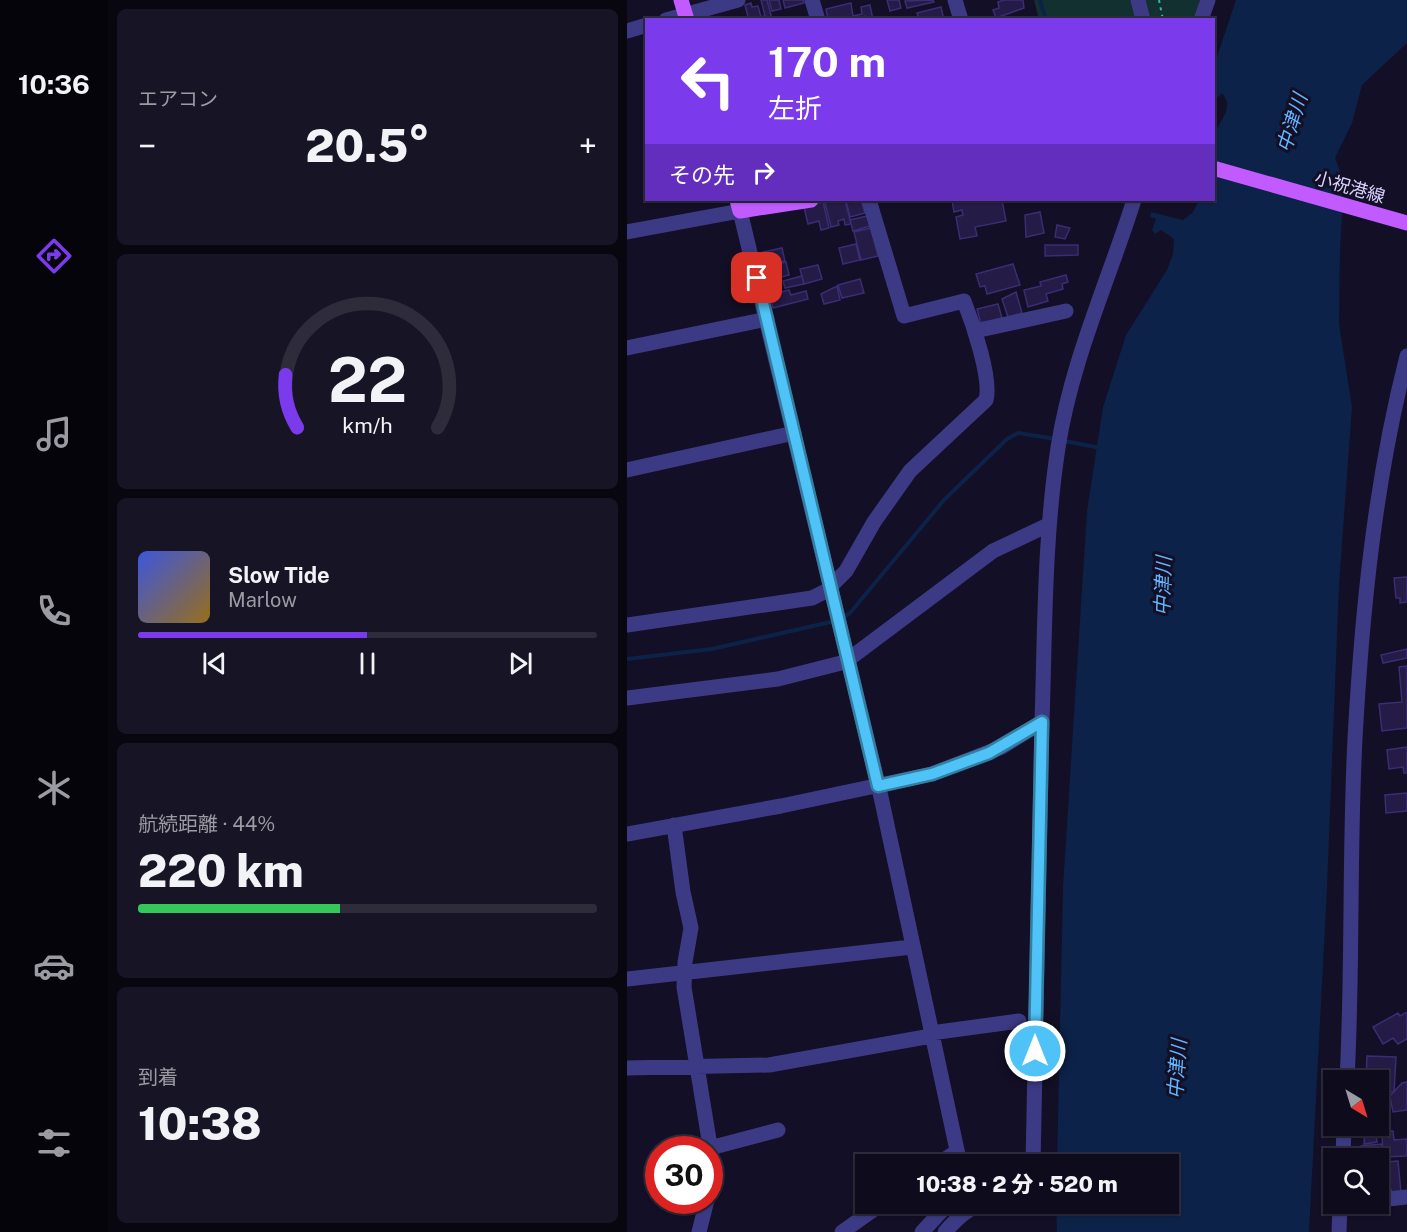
<!DOCTYPE html>
<html lang="ja">
<head>
<meta charset="utf-8">
<style>
	:root { --surface:#0e0b1c; --page:#171425; --text:#f1f3f6; --muted:#9b9ba3; --line:#2e2b3b; --accent:#7c3aed }
	body { margin:0; font-family:"Public Sans","Noto Sans JP",sans-serif; background:var(--page); color:var(--text); height:100vh; display:flex; flex-direction:column; font-size:22px; white-space:nowrap }
	* { box-sizing:border-box; margin:0 }
	p { font-size:20px; color:var(--muted) }
	.icon { flex:none; width:33px; height:33px; fill:none; stroke:currentColor; stroke-width:2; stroke-linecap:round; stroke-linejoin:round }
	.map { position:relative; flex:1; overflow:hidden }
	.sheet { display:flex; flex-direction:column; gap:9px; padding:9px; background:#08060f; width:519px }
	.sheet>* { flex:none }
	.guide { position:absolute; left:18px; top:18px; width:570px; height:183px; border-radius:0px; box-shadow:0 2px 4px #0004,0 0 0 2px var(--line); background:#7c3aed; color:#fff; overflow:hidden }
	.needle { width:39px; rotate:142deg }
	.buttons { position:absolute; left:696px; top:1070px; display:grid; gap:12px }
	.buttons a { display:grid; place-items:center; width:66px; height:66px; border-radius:0px; background:var(--surface); box-shadow:0 2px 4px #0004,0 0 0 2px var(--line); font-size:30px }
	.speed { position:absolute; left:18px; top:1136px; display:flex; gap:12px; font-size:30px; font-weight:700; text-align:center }
	.speed>* { display:grid; place-content:center; width:78px; height:78px; border-radius:50%; background:var(--surface); box-shadow:0 2px 4px #0004,0 0 0 2px var(--line); line-height:1 }
	.speed .limit { border:9px solid #d22; background:#fff; color:#111 }
	.pin { position:absolute; display:grid; place-items:center; width:51px; height:51px; color:#fff; margin:-26px; border-radius:12px; box-shadow:0 3px 9px #0006 }
	.me { position:absolute; width:66px; margin:-33px; rotate:0deg; stroke-linejoin:round; filter:drop-shadow(0 0 4px #0008) }
	.turn { display:flex; align-items:center; gap:21px; height:126px; padding:0 24px; font-size:27px }
	.turn .icon { width:78px; height:78px; stroke-width:2.5 }
	.turn b { display:block; font-size:42px; line-height:51px }
	.then { display:flex; align-items:center; height:57px; padding:0 24px; background:#0003; gap:12px; font-size:22px }
	.big { font-size:45px; font-weight:800; line-height:1.1 }
	.sheet .widget { flex:1; display:flex; flex-direction:column; justify-content:center; gap:9px; min-width:0; padding:0 21px; border-radius:9px; background:var(--page) }
	.sheet .dial { align-items:center; gap:0 }
	.dial svg { height:156px; overflow:visible; fill:none; stroke:var(--line); stroke-width:7; stroke-linecap:round; text-anchor:middle }
	.dial text { fill:var(--text); stroke:none }
	.song { display:flex; align-items:center; gap:18px }
	.cover { width:72px; height:72px; border-radius:9px; background:linear-gradient(135deg,hsl(230 70% 55%),hsl(40 70% 35%)) }
	.played { height:6px; border-radius:3px; background:linear-gradient(90deg,var(--accent) 50%,var(--line) 50%) }
	.keys { display:flex; justify-content:space-around; direction:ltr }
	.heat { display:flex; justify-content:space-between; align-items:center; font-size:33px; direction:ltr }
	.charge { height:9px; border-radius:4px; background:linear-gradient(90deg,#34c759 44%,var(--line) 0) }
	.trip { position:absolute; left:228px; top:1154px; width:324px; height:60px; border-radius:0px; background:var(--surface); box-shadow:0 2px 4px #0004,0 0 0 2px var(--line); font-weight:800; line-height:60px; text-align:center }
	main { display:flex; flex:1; min-height:0 }
	.dock { display:flex; flex-direction:column; width:108px; justify-content:space-around; align-items:center; background:#06040b; color:var(--muted) }
	.dock .icon { width:42px; height:42px }
	.dock .active { color:var(--accent) }
	.dock b { font-size:27px; color:var(--text) }
	.map>svg:first-child { display:block }
</style>
</head>
<body>
<main>
<nav class="dock">
<b>10:36</b>
<svg class="icon active" aria-label="directions" viewBox="0 0 24 24"><path d="M12 3l9 9-9 9-9-9zM9 14v-3h6M13 9l2 2-2 2"/></svg>
<svg class="icon" aria-label="music" viewBox="0 0 24 24"><path d="M9 18V5l10-2v13"/><circle cx="6" cy="18" r="3"/><circle cx="16" cy="16" r="3"/></svg>
<svg class="icon" aria-label="phone" viewBox="0 0 24 24"><path d="M5 4h4l2 5-3 2q2 4 5 5l2-3 5 2v4C11 20 4 13 5 4z"/></svg>
<svg class="icon" aria-label="climate" viewBox="0 0 24 24"><path d="M12 3v18M4 7l16 10M4 17L20 7"/></svg>
<svg class="icon" aria-label="car" viewBox="0 0 24 24"><path d="M5 17H2v-5l4-1 3-4h7l3 4 3 1v5h-3M9 17h6M6 11h13"/><circle cx="7" cy="17" r="2"/><circle cx="17" cy="17" r="2"/></svg>
<svg class="icon" aria-label="filters" viewBox="0 0 24 24"><path d="M4 7h16M4 17h16"/><circle cx="9" cy="7" r="2"/><circle cx="15" cy="17" r="2"/></svg>
</nav>
<section class="sheet">
<div class="widget"><p>エアコン</p>
<div class="heat"><a>−</a><b class="big">20.5°</b><a>+</a></div>
</div>
<div class="widget dial"><svg viewBox="0 0 100 80">
<path d="M14 69A42 42 0 1 1 86 69"/>
<path d="M14 69A42 42 0 0 1 8 42" stroke="#7c3aed"/>
<text x="50" y="56" font-size="32" font-weight="700">22</text>
<text x="50" y="72" font-size="11">km/h</text>
</svg></div>
<div class="widget">
<div class="song"><i class="cover"></i><div><b>Slow Tide</b><p>Marlow</p></div></div>
<div class="played"></div>
<div class="keys"><svg class="icon" aria-label="previous" viewBox="0 0 24 24"><path d="M18 5L8 12l10 7zM5 5v14"/></svg><svg class="icon" aria-label="pause" viewBox="0 0 24 24"><path d="M8 5v14M16 5v14"/></svg><svg class="icon" aria-label="next" viewBox="0 0 24 24"><path d="M6 5l10 7-10 7zM19 5v14"/></svg></div>
</div>
<div class="widget"><p>航続距離 · 44%</p><b class="big">220 km</b><div class="charge"></div></div>
<div class="widget"><p>到着</p><b class="big">10:38</b></div>
</section>
<div class="map">
<svg width="780" height="1232" viewBox="0 0 780 1232">
	<rect width="100%" height="100%" fill="#130f26"/>
	<path fill="#12302f" d="M407 0H506L511 19H412Z
		M517 0H578L571 20 522 19Z"/>
	<path fill="#0c2248" d="M609 0H780V43L735 85 725 123 708 158 717 181 713 249 712 324 725 407 712 585 700 888 682 1232H430L429 1203H542V1164H430L436 887 460 511 476 407 499 335 540 270 546 254 547 239 534 230 528 234 525 230 529 219 523 217 524 212 556 220 566 212 572 200H586C587 180 583 156 587 137 590 121 609 110 595 93L587 101V66Z"/>
	<g fill="none" stroke-linecap="round" stroke-linejoin="round">
		<path stroke="#0c2248" stroke-width="4" d="M413 0 419 20
			M492 200 496 202
			M437 441 474 448
			M215 618 223 613 317 500 380 439 391 433 429 439
			M0 659 85 649 208 621"/>
	</g>
	<path fill="#241b47" stroke="#3b2d73" stroke-width="1.5" d="M134 0H140L145 19 139 20Z
		M142 0H152L154 9 145 11Z
		M156 0H176L177 3 158 8Z
		M260 0H272L274 8 263 11Z
		M306 0 307 2 280 8 278 1Z
		M377 0H396L397 8 369 18 366 10 372 8 371 2Z
		M124 3 125 7 131 6 134 17 137 16 138 20 121 17 118 5Z
		M224 3 226 16 235 14 234 7 243 5 246 20H239L238 16 230 20H201L199 9Z
		M314 7 317 20H292L290 13Z
		M211 200H218L224 224 218 225 217 219 211 221 212 225 204 227 198 203Z
		M234 200 238 213 223 217 219 201Z
		M325 200H375L379 221 348 227 350 236 333 239 329 217 336 215 335 210 327 212Z
		M196 202 202 228 194 230 192 221 181 224 177 207Z
		M413 212 417 233 399 237 398 215Z
		M240 216 243 226 226 231 223 220Z
		M430 225 443 228 438 239 428 237Z
		M244 228 251 256 234 260 227 232Z
		M229 244 233 260 216 264 212 248Z
		M418 245H451V255L418 256Z
		M155 248 158 261 136 266 132 253Z
		M159 262 162 275 139 281 136 268Z
		M386 264 393 285 360 294 358 286 353 287 349 274Z
		M191 265 195 279 177 284 173 269Z
		M439 275 441 282 435 284 436 289 419 294 421 301 401 307 397 290 414 286 413 282Z
		M175 276 177 284 158 288 156 281Z
		M233 279 237 293 215 298 211 285Z
		M210 286 213 300 197 304 194 294Z
		M162 290 164 295 179 291 181 299 146 308 143 295Z
		M389 292 395 313 381 317 375 299Z
		M371 304 375 318 354 324 350 309Z
		M780 577V602L773 603V598H769L767 578Z
		M780 649V658L756 663 754 655Z
		M780 666V728L755 731 752 704 775 702 772 667Z
		M780 747V773H777L776 767 762 769 760 750Z
		M780 793V811L759 813 758 795Z
		M780 1012V1039L771 1044 766 1038 756 1044 746 1027 771 1013 773 1016Z
		M740 1056 769 1057 767 1092 752 1091V1080H739Z
		M780 1082V1110L766 1112 763 1096 775 1083Z
		M738 1125H748L750 1142 737 1144Z
		M766 1131 767 1140 780 1139V1156L756 1157 755 1132Z
		M755 1144 756 1157 735 1158 734 1146Z
		M771 1161 774 1192 765 1193 764 1189H761L759 1162Z"/>
	<g fill="none" stroke-linecap="round" stroke-linejoin="round">
		<path stroke="#2fb8b0" stroke-width="2" stroke-dasharray="3 4.5" stroke-linecap="butt" d="M532 0 536 20"/>
		<path stroke="#3d3a85" stroke-width="15" d="M185 0 191 20
			M328 0 334 20
			M511 0 516 20
			M39 20 111 0
			M574 20 581 0
			M0 31 20 25
			M0 232 113 211 254 797 333 1164
			M348 331 439 311
			M0 348 140 319
			M0 470 167 433
			M0 625 185 598 199 591 219 571 247 522 283 471 359 400C365 379 345 321 337 301L277 316 242 200
			M0 698 151 679 218 662 366 551 421 525
			M47 825 56 892 64 928 58 962 57 987 84 1152 82 1188
			M0 834 154 806 305 774 375 747 415 722
			M0 979 285 947
			M304 1033 392 1021
			M0 1068 142 1065 304 1036
			M720 1080C726 966 722 852 728 739 735 610 748 481 780 356
			M83 1148 151 1130
			M716 1158 717 1125
			M311 1164 329 1152
			M406 1164C409 1017 411 870 415 722 418 631 417 539 431 448 444 362 481 282 507 200
			M752 1200 780 1197
			M72 1232 80 1200
			M215 1232 256 1203
			M295 1232 322 1203
			M318 1232C347 1199 350 1206 392 1207L398 1203
			M712 1232 713 1203"/>
		<path stroke="#c25bff" stroke-width="15" d="M54 0 60 20
			M586 168 780 223
			M110 200 113 211 184 200"/>
	</g>
	<g fill="none" stroke-linecap="round" stroke-linejoin="round">
		<defs>
			<path id="route" d="M130 278 251 786 305 774 362 753 415 722 408 1051"/>
		</defs>
		<use href="#route" stroke="#337fa1" stroke-width="15"/>
		<use href="#route" stroke="#4fc3f7" stroke-width="10"/>
	</g>
	<g text-anchor="middle" dominant-baseline="central" stroke-width="6" stroke-linejoin="round" paint-order="stroke">
		<g font-size="18" fill="#d9d4ff" stroke="#130f26">
			<text transform="translate(723 187) rotate(16)">小祝港線</text>
		</g>
		<g font-size="20" font-style="italic" fill="#62b6ff" stroke="#130f26">
			<text transform="translate(665 123) rotate(-73)">中津川</text>
			<text transform="translate(536 586) rotate(-88)">中津川</text>
			<text transform="translate(550 1069) rotate(-86)">中津川</text>
		</g>
	</g>
</svg>
<div class="buttons">
<a><svg class="needle" viewBox="-14 -14 28 28"><path d="M0-13l5 13h-10z" fill="#e53935"/><path d="M0 13l5-13h-10z" fill="#9b9ba3"/></svg></a>
<a><svg class="icon" aria-label="search" viewBox="0 0 24 24"><circle cx="10" cy="10" r="6"/><path d="M15 15l6 6"/></svg></a>
</div>
<div class="speed"><div class="limit">30</div></div>
<div class="pin" style="left:130px;top:278px;background:#d93025"><svg class="icon" aria-label="arrive" viewBox="0 0 24 24"><path d="M6 21V4h12l-3 4 3 4H6"/></svg></div>
<svg class="me" style="left:408px;top:1051px" viewBox="-20 -20 40 40"><circle r="17" fill="#4fc3f7" stroke="#fff" stroke-width="3"/><path d="M0-11L8 9 0 5-8 9z" fill="#fff"/></svg>
<div class="trip">10:38 · 2 分 · 520 m</div>
<div class="guide">
<div class="turn"><svg class="icon" aria-label="left" viewBox="0 0 24 24"><path d="M17 20v-9H6M10 6l-5 5 5 5"/></svg><div><b>170 m</b>左折</div></div>
<div class="then">その先<svg class="icon" aria-label="right" viewBox="0 0 24 24"><path d="M7 20v-9h11M14 6l5 5-5 5"/></svg></div>
</div>
</div>
</main>
</body>
</html>
